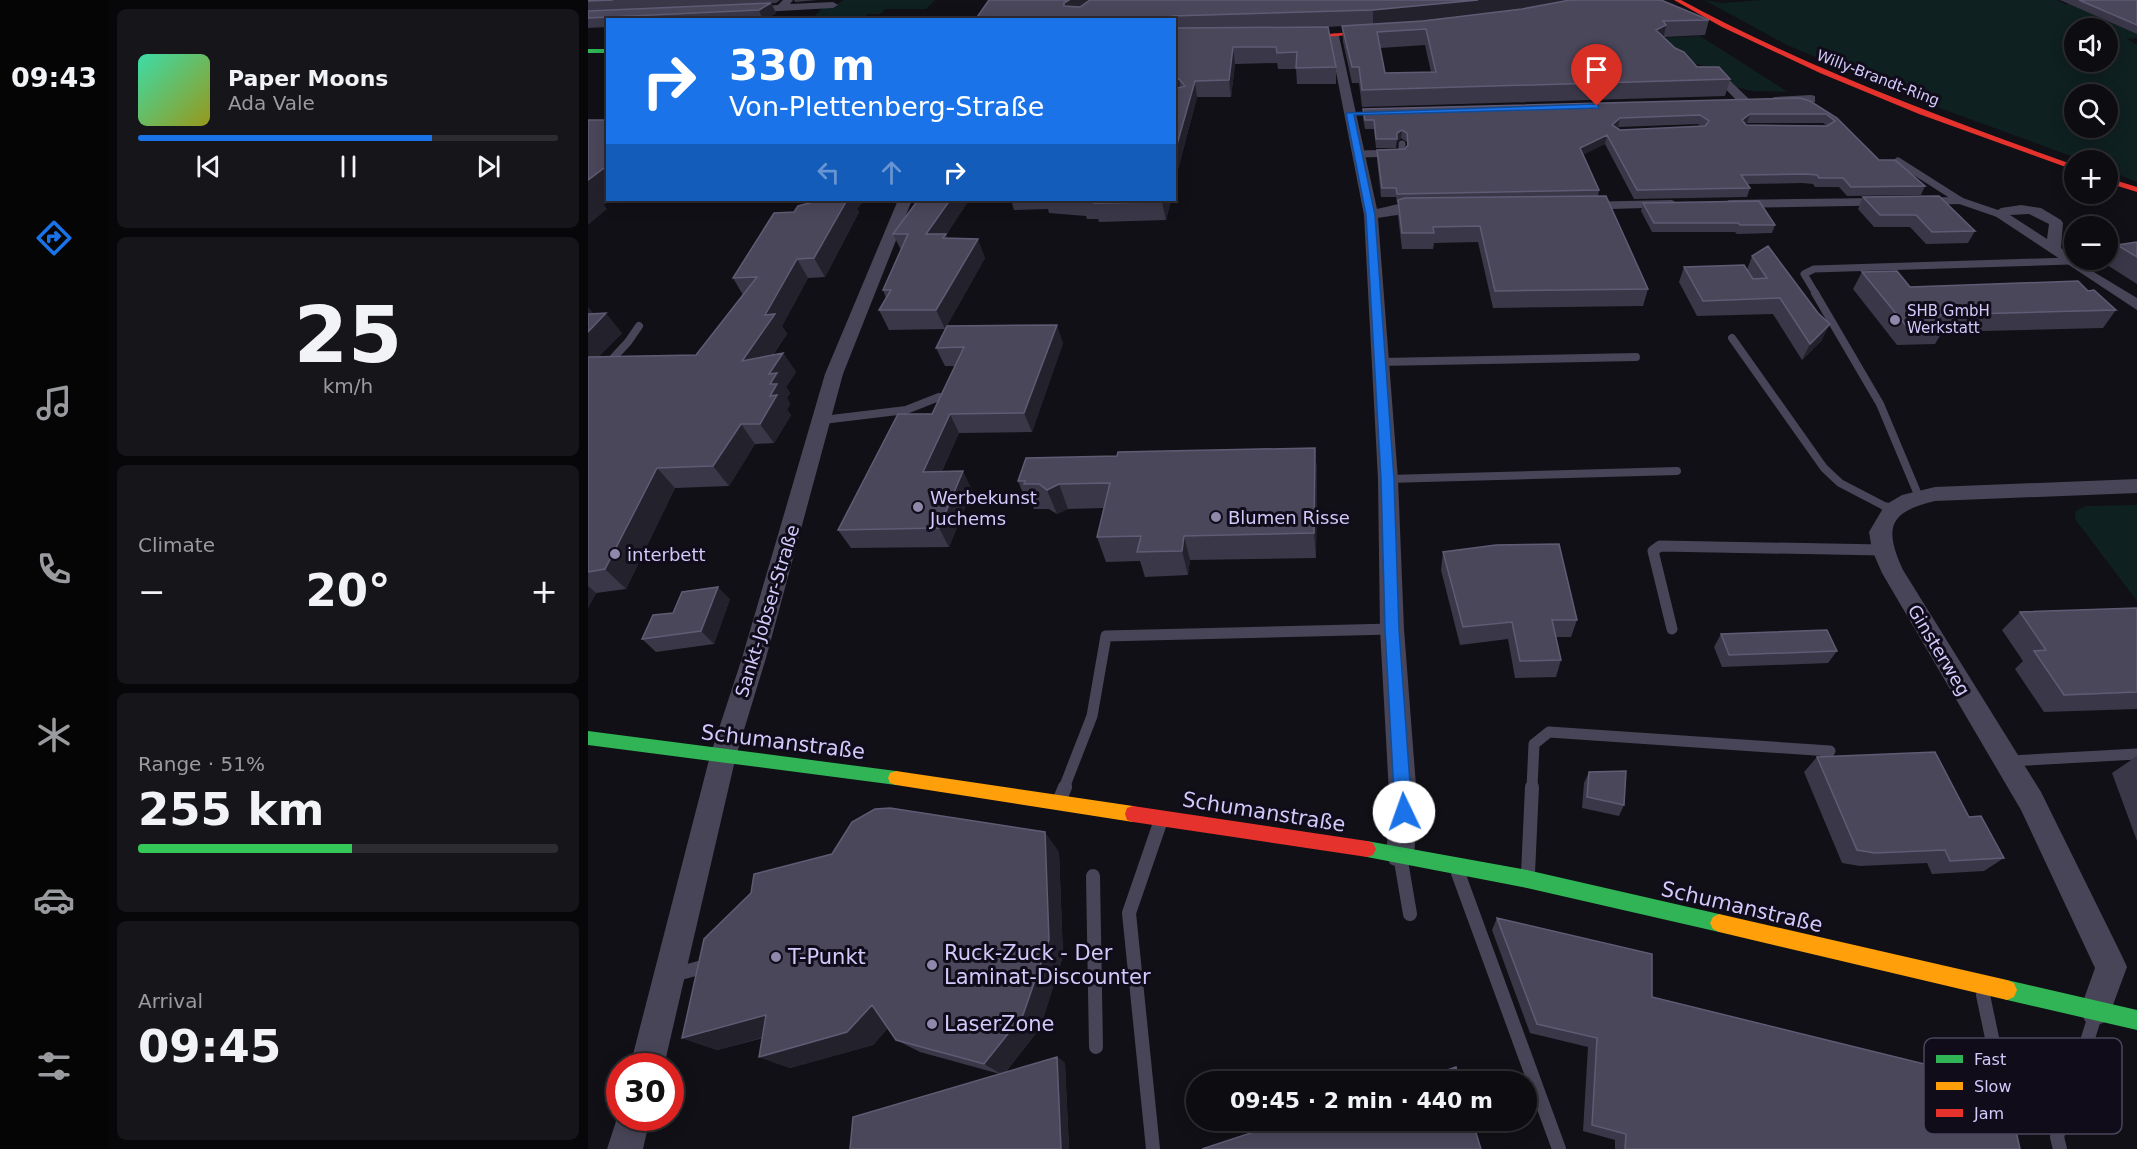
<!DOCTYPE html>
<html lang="en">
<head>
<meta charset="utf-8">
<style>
	:root { --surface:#0d0c10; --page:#161519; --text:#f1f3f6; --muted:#9a9b9f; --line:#2d2c30; --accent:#1a73e8 }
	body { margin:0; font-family:"DejaVu Sans",sans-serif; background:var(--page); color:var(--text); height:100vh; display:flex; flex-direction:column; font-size:22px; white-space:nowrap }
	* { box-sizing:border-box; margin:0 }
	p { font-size:20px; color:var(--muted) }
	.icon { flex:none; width:33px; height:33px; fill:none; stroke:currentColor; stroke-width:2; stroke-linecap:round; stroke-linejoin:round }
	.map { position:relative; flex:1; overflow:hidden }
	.sheet { display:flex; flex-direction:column; gap:9px; padding:9px; background:#070709; width:480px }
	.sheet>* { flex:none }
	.guide { position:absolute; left:18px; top:18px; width:570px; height:183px; border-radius:0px; box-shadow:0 3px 15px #0003,0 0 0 2px var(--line); background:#1a73e8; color:#fff; overflow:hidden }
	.tools { position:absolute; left:1476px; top:18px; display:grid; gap:12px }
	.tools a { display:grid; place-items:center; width:54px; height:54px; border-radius:50%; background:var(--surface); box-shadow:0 3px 15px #0003,0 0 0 2px var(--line); font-size:30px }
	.speed { position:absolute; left:18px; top:1053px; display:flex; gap:12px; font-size:30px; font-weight:700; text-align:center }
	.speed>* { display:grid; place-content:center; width:78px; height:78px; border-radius:50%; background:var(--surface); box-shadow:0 3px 15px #0003,0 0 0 2px var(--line); line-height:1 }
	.speed .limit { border:9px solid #d22; background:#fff; color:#111 }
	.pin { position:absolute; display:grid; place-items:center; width:51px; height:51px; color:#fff; margin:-62px -26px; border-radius:50% 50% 50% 0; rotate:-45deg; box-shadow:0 0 6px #0007 }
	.pin .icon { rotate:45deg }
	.me { position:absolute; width:66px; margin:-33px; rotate:357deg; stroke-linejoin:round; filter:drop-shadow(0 0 4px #0008) }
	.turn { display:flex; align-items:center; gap:21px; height:126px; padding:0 24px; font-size:27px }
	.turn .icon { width:78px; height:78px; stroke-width:2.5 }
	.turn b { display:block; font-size:42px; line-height:51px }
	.lanes { display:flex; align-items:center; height:57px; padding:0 24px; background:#0003; justify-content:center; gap:30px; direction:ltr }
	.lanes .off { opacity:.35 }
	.big { font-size:45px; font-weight:800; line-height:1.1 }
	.sheet .widget { flex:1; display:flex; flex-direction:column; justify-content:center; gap:9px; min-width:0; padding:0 21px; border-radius:9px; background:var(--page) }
	.sheet .dial { align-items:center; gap:0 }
	.dial b { font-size:78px; line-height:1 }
	.song { display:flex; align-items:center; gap:18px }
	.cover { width:72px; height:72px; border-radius:9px; background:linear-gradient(135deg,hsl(160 70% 55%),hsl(60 70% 35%)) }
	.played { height:6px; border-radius:3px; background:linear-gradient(90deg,var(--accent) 70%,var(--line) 70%) }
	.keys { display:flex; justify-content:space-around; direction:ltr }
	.heat { display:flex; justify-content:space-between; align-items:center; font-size:33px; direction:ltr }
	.charge { height:9px; border-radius:4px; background:linear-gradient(90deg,#34c759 51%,var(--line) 0) }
	.trip { position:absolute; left:598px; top:1071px; width:351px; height:60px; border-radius:30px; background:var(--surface); box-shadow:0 3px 15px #0003,0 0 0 2px var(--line); font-weight:800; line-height:60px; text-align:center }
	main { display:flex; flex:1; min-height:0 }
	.menu { display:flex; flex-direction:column; width:108px; justify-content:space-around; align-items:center; background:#050506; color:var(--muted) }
	.menu .icon { width:42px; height:42px }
	.menu .selected { color:var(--accent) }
	.menu b { font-size:27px; color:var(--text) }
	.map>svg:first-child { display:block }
</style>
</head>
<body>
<main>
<nav class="menu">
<b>09:43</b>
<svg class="icon selected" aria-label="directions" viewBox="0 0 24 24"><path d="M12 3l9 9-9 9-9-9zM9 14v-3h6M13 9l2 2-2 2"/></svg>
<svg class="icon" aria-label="music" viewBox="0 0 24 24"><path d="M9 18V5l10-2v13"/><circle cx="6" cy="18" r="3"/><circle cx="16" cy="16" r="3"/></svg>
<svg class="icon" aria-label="phone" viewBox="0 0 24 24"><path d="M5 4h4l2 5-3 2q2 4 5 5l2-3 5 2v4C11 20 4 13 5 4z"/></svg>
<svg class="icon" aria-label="climate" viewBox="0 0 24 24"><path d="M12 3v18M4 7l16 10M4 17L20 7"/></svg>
<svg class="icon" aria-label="car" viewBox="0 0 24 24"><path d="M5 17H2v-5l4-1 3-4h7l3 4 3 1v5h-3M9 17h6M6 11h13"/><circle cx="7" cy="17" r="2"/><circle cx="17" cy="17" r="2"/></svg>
<svg class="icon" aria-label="filters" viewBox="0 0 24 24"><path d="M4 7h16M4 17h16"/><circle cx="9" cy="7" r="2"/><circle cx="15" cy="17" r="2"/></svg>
</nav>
<section class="sheet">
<div class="widget">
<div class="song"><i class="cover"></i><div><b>Paper Moons</b><p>Ada Vale</p></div></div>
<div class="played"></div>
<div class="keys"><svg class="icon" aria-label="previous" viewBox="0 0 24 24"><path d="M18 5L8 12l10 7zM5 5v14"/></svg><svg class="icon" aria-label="pause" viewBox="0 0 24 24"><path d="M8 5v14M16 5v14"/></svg><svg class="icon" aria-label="next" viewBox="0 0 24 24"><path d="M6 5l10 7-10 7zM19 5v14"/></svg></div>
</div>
<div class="widget dial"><b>25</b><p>km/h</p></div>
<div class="widget"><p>Climate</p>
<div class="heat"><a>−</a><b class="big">20°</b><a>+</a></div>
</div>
<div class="widget"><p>Range · 51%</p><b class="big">255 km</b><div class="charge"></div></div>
<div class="widget"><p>Arrival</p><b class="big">09:45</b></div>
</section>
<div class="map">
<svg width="1549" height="1149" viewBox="0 0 1549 1149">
	<rect width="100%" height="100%" fill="#111016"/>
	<path fill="#0f2021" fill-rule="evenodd" d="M256 0H347L338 9H297L292 14H280L273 19 223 20 235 7 246 6Z
		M1116 0 1135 3 1173 0H1469L1477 4 1540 1 1549 5V38L1539 39 1549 45V182L1520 170V160H1494L1338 103 1199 45ZM1486 28H1520V62H1486ZM1486 94H1520V128H1486Z
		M1112 36 1200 92 1165 91 1147 87 1133 71 1096 60 1074 38Z
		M1549 505V601L1487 519 1488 511 1498 506Z"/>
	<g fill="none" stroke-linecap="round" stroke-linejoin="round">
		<path stroke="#474557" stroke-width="7" d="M771 154 814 153V144
			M1310 161 1373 201 1411 214
			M1228 294 1216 274 1226 269 1482 261"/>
		<path stroke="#474557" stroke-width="8" d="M1227 293 1292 404 1331 497
			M1144 338 1236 468 1252 483 1302 509
			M792 362 1048 357
			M0 385 40 342 51 326
			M235 420 318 410 351 397
			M800 479 1089 471"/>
		<path stroke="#474557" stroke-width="11" d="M1299 508 1304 510
			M1084 629 1065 551 1072 546 1295 550
			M1422 761 1549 754
			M476 788 504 716 518 636 804 629
			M944 788 946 744 961 732 1242 751"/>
		<path stroke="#474557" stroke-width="14" d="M472 799 477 787
			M813 861 822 914
			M870 873 971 1149
			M940 873 944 787
			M505 876 508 1047
			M85 975 122 965
			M1395 995 1416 1095
			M565 1149 541 913 572 823
			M1472 1149 1469 1137 1506 1019"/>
		<path fill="#474557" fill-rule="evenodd" d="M195 0H205L202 4 245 2 250 5 245 8 154 13 149 10 154 7 190 5Z
			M746 33 751 36 789 209C804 206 836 195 848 207 842 213 803 215 790 218L810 479 816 629 830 812 826 854 822 864 812 868 802 864 798 854 802 812 792 629 790 479 776 215 741 36Z
			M1115 66 1132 71 1161 99V105H1153L1124 75 1111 71V67Z
			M1223 95 1227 96V102L1186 105 1180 101 1186 97Z
			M1373 197 1380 201 1378 204 1141 208 1134 204 1141 200Z
			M310 200H324L255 374 178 658 148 756 76 1066H42L122 756 154 658 237 374Z
			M1084 200 1091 204 1089 207 991 210 984 206 991 202Z
			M1433 205 1453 208 1473 220 1475 223 1473 248 1486 260 1549 298V310L1404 214 1413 208ZM1441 214 1461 224 1459 239 1422 215Z
			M1549 479V493L1347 501C1300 512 1296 528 1315 570L1453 792 1534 956 1539 967 1519 1021 1508 1026 1497 1021 1492 1010 1507 968 1433 810 1294 573 1284 550 1281 532 1297 505 1314 495 1347 487Z
			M32 1109V1118H62L55 1149H19Z"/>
		<path fill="#30b455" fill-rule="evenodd" d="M0 49H20V53H0Z
			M0 731 308 771 314 773 316 778 314 783 308 785 0 745Z
			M779 841 939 870 1131 914 1137 917 1140 923 1137 929 1131 932 939 888 779 857 773 855 770 849 773 843Z
			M1419 980 1549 1010V1030L1419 1000 1412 997 1409 990 1412 983Z"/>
		<path fill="#ff9f0a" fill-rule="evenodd" d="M308 771 545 806 551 808 553 814 551 820 545 822 308 785 302 783 300 778 302 773Z
			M1131 914 1419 980 1426 983 1429 990 1426 997 1419 1000 1131 932 1125 929 1122 923 1125 917Z"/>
		<path fill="#e5322d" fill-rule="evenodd" d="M1086 0H1093C1219 68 1352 117 1486 165V170L1331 114 1232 73 1134 27Z
			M798 29 800 32 698 40 695 38Z
			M1520 178 1549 187V192L1520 183Z
			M545 806 779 841 785 843 788 849 785 855 779 857 545 822 539 820 537 814 539 808Z"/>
	</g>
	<path fill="#3a3748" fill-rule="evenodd" d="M0 0H192L188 3 0 11Z
		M206 0H230L207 2Z
		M1472 0H1549V34Z
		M1075 1 1121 20 1117 35 1076 37 1087 48 1109 67 1142 79 1137 96 774 107 771 83H764L755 42 754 26 740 27 748 67V84H709L708 69H690L689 63 647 64 643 97H609L586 185V20H387ZM837 45 843 72 797 73 792 48Z
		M183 3 188 13 176 20H20V27L0 28V11Z
		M1212 98 1249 118 1291 160 1337 186 1333 195 1259 196 1251 187H1227L1225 184 1214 183 1159 184 1162 188 1159 197 1046 199 1017 144 995 154 1011 190 1010 196 1060 289 1055 306 905 308 890 242 846 243 845 249H814L810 216V203H809L808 197H793L789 159V150L817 149 819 146V142L813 138 809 142 808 148H788L786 129H777L775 118V109ZM1159 123H1235L1239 126 1158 125 1157 124ZM1110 124 1114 127 1032 130 1029 128 1030 127Z
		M1275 197 1387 231 1380 243 1338 244 1322 227H1286L1270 209Z
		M227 200H276L269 209 271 212 237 277 220 278 194 326 199 334 185 355 195 353 208 372 198 387 202 393 199 398 202 404 199 410 203 415 186 443 167 444 141 486 87 488 38 589 8 593 0 608V307L5 314 34 333 10 357 108 355 155 295 145 278 206 212 225 202Z
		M328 200H583L578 220 511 222 510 219H499L498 216 461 213 460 209 426 210 423 200H381L358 235 360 238 397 258 357 329 301 330 291 310 298 298 295 290 313 250 305 234 329 202Z
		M1055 203 1187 225 1184 233 1149 234 1147 232H1064L1053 211Z
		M1549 242V284L1516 263 1529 245Z
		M1164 256 1234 340 1214 360 1185 314 1109 316 1091 282 1096 267 1159 270Z
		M1274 272 1322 287 1500 291 1528 310 1515 328 1354 332 1347 344 1309 345 1265 289Z
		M475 343 444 432 371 433 354 471 384 490 361 547 263 548 250 530 344 414 367 366H357L348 348Z
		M727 448 729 473 728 558 602 560 600 575 557 577 552 561 518 562 509 537 516 508 480 509 469 514 461 509H446L445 506H440L430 481 529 456Z
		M855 552 989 620 983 637H968L973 660 968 677 927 678 920 639 872 645 853 570Z
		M142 599 126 644 68 652 54 639 85 613Z
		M1549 608V709L1456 712 1427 669 1435 661 1414 630 1432 612Z
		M1133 634 1249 651 1240 663 1134 667 1126 647Z
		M1549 756V841L1524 773Z
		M1229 757 1381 817 1416 858 1396 871 1344 874 1339 863 1272 866 1254 863 1216 772Z
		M1001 772 1036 805 1031 816 994 808 996 783Z
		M471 852 475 956 452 1028 417 1073 469 1057 477 1063 481 1149H262L412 1074 332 1052 308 1040 300 1028 285 1045 202 1068 171 1057 175 1038 129 1050 94 1038Z
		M909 918 1064 997 1432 1149H1027V1140L995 1131 1000 1047 942 1033 904 930Z"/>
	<path fill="#23212c" d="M481 0H508L480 20 476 6V3Z
		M890 0H988L926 11 785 25V10Z
		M183 3 188 13 175 20 171 10Z
		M1078 25 1075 41 1068 30Z
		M645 47 647 64 643 97 641 80Z
		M591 79 593 96 586 97V80Z
		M607 81 609 97 586 185V155Z
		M1162 114 1159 123 1151 129 1154 120Z
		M1032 118 1030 127 1022 134 1024 125Z
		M814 130 813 138 809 142 808 148 809 133Z
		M1019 135 1017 144 991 157 992 148Z
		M20 165V200H22L16 205 19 209 0 225V180Z
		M259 200H276L269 209 271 212 237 277 226 258Z
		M362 200H381L358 235 365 253 338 234Z
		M575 200H583L578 220 574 202Z
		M390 239 397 258 357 329 348 310Z
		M209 259 220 278 194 326 199 334 167 380 154 361 177 315Z
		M0 307 7 316 0 322Z
		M18 313 34 333 10 358 0 376V332Z
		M1242 324 1234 340 1214 360 1222 344Z
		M469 325 475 343 444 432 436 413Z
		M195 353 208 372 198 387 202 393 199 398 202 404 199 410 203 415 186 443 172 424 182 396 181 374Z
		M362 414 371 433 345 490 335 472Z
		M153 424 167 444 141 486 125 466Z
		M727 448 729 473 728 558 726 533Z
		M69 468 87 488 38 589 17 569Z
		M375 471 384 490 361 547 351 528Z
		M471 484 480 509 469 514 459 490Z
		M596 536 602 560 600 575 594 551Z
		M0 586 8 593 0 608Z
		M130 587 142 599 126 644 113 631Z
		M457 832 471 852 475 956 452 1028 415 1075 396 1064Z
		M284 1005 308 1019 285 1045 202 1068 171 1057Z
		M178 1015 208 1028 129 1050 94 1038Z
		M469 1057 477 1063 481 1149H473Z"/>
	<path fill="#4b475b" stroke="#605b74" stroke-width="1.5" fill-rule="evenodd" d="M0 0H25L0 1Z
		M401 0H481L476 3V6L492 7 502 0H890L785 10 584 16 583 20H387Z
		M982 0H1073L1121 20 1075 21 1078 25 1068 30 1087 48 1096 52 1109 67H1131L1142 79 774 90 771 67H764L754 26 835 21 934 9ZM838 29 848 72 797 73 789 32Z
		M1491 0H1549V25Z
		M183 3 171 10 0 18V11Z
		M740 27 748 67 708 68 709 52 689 53 688 47H645L641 80 607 81 586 155V89L597 86 591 79 586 80V28Z
		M1212 98 1222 101 1249 118 1291 160H1307L1337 186 1263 187 1255 178H1231L1229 175 1218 174 1153 175 1162 188 1049 190 1019 135 992 148 1011 190 809 194 808 188H794L789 150 817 149 820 145 819 133 814 130 809 133V139H788L786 120H777L775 109ZM1162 114H1238L1247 121 1239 126 1158 125 1154 120ZM1112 115 1121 121 1117 126 1032 130 1024 125 1032 118Z
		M0 120H20V165L0 180Z
		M1018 196 1060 289 907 291 892 226 845 227 846 233H814L810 200 817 198Z
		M1351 196 1387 231 1344 232 1328 215H1292L1275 197Z
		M227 200H259L226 258 209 259 177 315 187 314 154 361 195 353 181 374 189 373 182 384H189L182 396 189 395 172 424H153L125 466 69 468 17 569 0 572V357L108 355 169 277 145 278 186 213 206 212 210 206 225 202Z
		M330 200H362L338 234H358L355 238 390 239 348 310H291L303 290H295L320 234H305Z
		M495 200H575L574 202 506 203 507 201H494Z
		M1171 201 1187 225H1152L1150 223H1066L1055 203Z
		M1549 242V257L1529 245Z
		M1180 246 1230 313 1242 324 1222 344 1192 298 1115 301 1096 267 1156 265 1165 279 1179 278 1164 256Z
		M1309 271 1322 287 1490 281 1500 291 1506 290 1528 310 1348 315 1358 326 1319 327 1274 272Z
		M18 313 0 332V314Z
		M469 325 436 413 362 414 335 472 375 471 351 528 250 530 310 414H344L376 347 348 348 359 326Z
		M727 448 726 533 596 536 594 551 549 552 553 536 509 537 522 483 471 484 459 490 451 484H436L437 481H430L438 458 529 456 530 452Z
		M971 544 989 620H964L973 660 932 661 924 622 875 627 855 552 908 545Z
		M130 587 113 631 54 639 65 615 85 613 94 592Z
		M1549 608V692L1476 695 1446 651 1458 650 1432 612Z
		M1239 630 1249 651 1141 655 1133 634Z
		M1347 752 1381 817 1393 816 1416 858 1362 861 1357 850 1287 853 1269 850 1229 757Z
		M1038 771 1036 805 999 797 1001 772Z
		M302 808 457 832 461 940 435 1015 396 1064 308 1040 284 1005 259 1032 171 1057 178 1015 94 1038 116 939 163 893 166 874 244 854 264 822 287 809Z
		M909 918 1064 954V997L1418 1084 1432 1149H1037L1038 1134 1004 1125 1009 1038 949 1024Z
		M469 1057 473 1149H262L265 1117Z
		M868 1067 872 1082H824Z
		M702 1120H884L893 1149H614Z"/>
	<path fill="#1a73e8" stroke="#114b97" stroke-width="1.5" d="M1009 104 1011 108 766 115 787 215 806 479 811 629 824 812 822 818 816 820 810 818 807 812 797 629 793 479 778 215 758 113Z"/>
	<g fill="#8f88ab" stroke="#100c1a" stroke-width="2">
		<circle cx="1307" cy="320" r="6"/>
		<circle cx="330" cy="507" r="6"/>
		<circle cx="628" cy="517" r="6"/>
		<circle cx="27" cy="554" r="6"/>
		<circle cx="188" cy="957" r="6"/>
		<circle cx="344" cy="965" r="6"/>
		<circle cx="344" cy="1024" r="6"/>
	</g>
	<g text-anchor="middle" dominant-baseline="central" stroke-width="6" stroke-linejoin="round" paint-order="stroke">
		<g font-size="15" fill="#d3c9fb" stroke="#100c1a">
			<text transform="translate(1290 78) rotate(21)">Willy-Brandt-Ring</text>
		</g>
		<g font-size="15" fill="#d3c9fb" stroke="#100c1a" text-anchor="start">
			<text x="1319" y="311">SHB GmbH<tspan x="1319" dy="17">Werkstatt</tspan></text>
		</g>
		<g font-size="18" fill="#d3c9fb" stroke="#100c1a" text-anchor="start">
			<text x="342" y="497">Werbekunst<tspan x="342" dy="21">Juchems</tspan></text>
			<text x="640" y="517">Blumen Risse</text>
			<text x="39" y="554">interbett</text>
		</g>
		<g font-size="18" fill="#d3c9fb" stroke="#100c1a">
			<text transform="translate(179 611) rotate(-73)">Sankt-Jobser-Straße</text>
			<text transform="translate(1351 650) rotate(59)">Ginsterweg</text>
		</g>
		<g font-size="21" fill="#d3c9fb" stroke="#100c1a">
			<text transform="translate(195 742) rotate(7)">Schumanstraße</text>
			<text transform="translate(676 812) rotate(9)">Schumanstraße</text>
			<text transform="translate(1154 907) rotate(13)">Schumanstraße</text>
		</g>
		<g font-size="21" fill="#d3c9fb" stroke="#100c1a" text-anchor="start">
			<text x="356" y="953">Ruck-Zuck - Der<tspan x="356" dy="24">Laminat-Discounter</tspan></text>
			<text x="200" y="957">T-Punkt</text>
			<text x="356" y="1024">LaserZone</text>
		</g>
	</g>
	<rect x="1336" y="1038" width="198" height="96" rx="9" fill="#100c1a" stroke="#4a455e" stroke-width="1.5"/>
	<rect x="1348" y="1055" width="27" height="8" fill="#30b455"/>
	<rect x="1348" y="1082" width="27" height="8" fill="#ff9f0a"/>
	<rect x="1348" y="1109" width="27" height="8" fill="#e5322d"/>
	<g font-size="16" fill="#d3c9fb">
		<text x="1386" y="1065">Fast</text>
		<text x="1386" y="1092">Slow</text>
		<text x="1386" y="1119">Jam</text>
	</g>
</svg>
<div class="tools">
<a><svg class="icon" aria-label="sound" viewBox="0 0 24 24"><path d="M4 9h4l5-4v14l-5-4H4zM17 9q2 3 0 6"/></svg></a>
<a><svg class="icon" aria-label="search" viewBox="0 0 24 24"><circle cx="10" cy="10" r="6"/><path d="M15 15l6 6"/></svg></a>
<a>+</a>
<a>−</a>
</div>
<div class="speed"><div class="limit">30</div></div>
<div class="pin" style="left:1009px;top:106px;background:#d93025"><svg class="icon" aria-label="arrive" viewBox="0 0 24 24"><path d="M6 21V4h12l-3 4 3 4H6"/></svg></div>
<svg class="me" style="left:816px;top:812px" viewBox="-20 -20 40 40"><circle r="19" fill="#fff"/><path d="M0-13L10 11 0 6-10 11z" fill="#1a73e8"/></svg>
<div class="trip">09:45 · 2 min · 440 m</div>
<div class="guide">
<div class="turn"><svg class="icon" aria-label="right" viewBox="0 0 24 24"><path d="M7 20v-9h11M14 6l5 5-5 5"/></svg><div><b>330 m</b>Von-Plettenberg-Straße</div></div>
<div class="lanes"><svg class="icon off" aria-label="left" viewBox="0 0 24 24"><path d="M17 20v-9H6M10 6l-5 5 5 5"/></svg><svg class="icon off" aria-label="ahead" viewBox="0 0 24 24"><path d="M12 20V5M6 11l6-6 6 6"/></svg><svg class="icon" aria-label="right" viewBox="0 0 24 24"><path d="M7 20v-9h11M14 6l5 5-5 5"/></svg></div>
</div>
</div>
</main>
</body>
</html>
